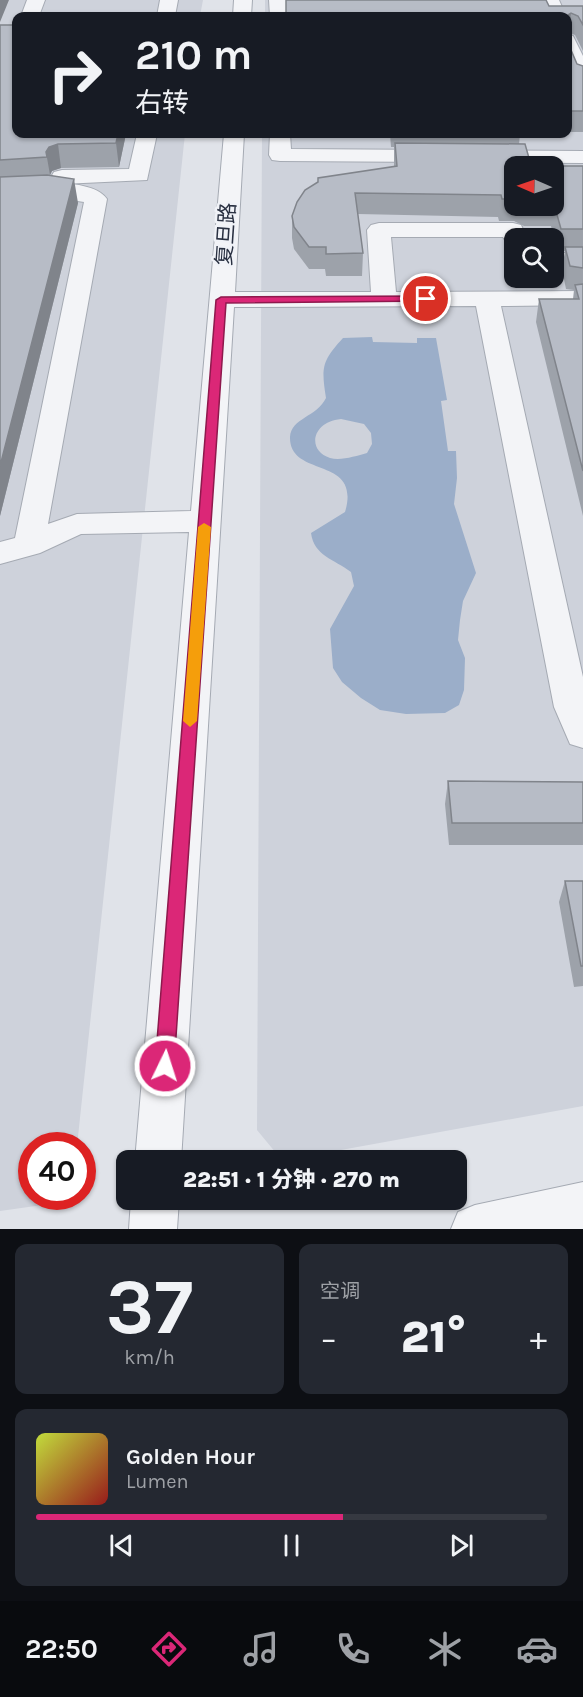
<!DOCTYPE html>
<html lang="zh">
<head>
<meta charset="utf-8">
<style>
	:root { --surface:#171b24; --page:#242831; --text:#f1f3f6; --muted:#9ea1a6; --line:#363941; --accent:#db2777 }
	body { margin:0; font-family:Karla,"Noto Sans SC",sans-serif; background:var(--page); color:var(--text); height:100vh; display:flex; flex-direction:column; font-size:22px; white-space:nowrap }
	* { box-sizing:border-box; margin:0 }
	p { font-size:20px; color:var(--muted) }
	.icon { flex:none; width:33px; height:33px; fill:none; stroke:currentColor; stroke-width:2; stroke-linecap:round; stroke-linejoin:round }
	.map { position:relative; height:1229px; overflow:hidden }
	.panel { display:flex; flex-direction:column; gap:15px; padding:15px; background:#0d0f14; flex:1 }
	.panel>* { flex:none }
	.guide { position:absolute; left:12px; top:12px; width:560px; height:126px; border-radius:12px; box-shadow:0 2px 4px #0004; background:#171b24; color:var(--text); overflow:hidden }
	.needle { width:39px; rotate:272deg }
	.controls { position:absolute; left:504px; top:156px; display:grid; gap:12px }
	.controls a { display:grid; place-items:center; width:60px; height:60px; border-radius:12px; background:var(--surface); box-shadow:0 2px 4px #0004; font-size:30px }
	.speed { position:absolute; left:18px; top:1132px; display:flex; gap:12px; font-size:30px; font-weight:700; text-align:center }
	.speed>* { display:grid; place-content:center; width:78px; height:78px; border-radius:50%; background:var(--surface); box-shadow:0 2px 4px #0004; line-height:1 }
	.speed .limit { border:9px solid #d22; background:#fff; color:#111 }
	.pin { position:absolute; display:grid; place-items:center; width:51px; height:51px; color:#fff; margin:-26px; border:3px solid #fff; border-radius:50%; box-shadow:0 2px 6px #0007 }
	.me { position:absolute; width:66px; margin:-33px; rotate:4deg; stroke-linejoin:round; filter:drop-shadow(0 0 4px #0008) }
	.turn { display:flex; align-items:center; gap:21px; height:126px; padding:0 24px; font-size:27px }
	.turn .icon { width:78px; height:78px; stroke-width:2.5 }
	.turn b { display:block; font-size:42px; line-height:51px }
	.big { font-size:45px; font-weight:800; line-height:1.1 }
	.panel .card { flex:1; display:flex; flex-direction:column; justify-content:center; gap:9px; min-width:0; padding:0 21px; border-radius:12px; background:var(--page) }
	.panel .dial { align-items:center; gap:0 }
	.dial b { font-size:78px; line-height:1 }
	.song { display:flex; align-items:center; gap:18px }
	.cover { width:72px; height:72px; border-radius:9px; background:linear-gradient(135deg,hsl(70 70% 55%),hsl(0 70% 35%)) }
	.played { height:6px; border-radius:3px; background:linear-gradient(90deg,var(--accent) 60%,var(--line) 60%) }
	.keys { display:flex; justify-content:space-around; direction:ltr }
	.heat { display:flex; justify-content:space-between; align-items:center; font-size:33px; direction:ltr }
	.panel .tiles { flex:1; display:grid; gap:15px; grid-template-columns:1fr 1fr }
	.card:last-child { grid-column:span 2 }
	.trip { position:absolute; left:116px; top:1150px; width:351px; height:60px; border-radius:12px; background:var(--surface); box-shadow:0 2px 4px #0004; font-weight:800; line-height:60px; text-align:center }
	.tab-bar { display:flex; height:96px; justify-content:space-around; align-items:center; background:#090b0e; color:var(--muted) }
	.tab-bar .icon { width:42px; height:42px }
	.tab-bar .current { color:var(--accent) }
	.tab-bar b { font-size:27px; color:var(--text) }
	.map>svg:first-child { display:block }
</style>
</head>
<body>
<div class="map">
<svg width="583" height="1229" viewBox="0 0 583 1229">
	<rect width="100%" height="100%" fill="#e0e3e9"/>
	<path fill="#ced2db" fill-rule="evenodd" d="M0 0H203L200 16H16V134H185L77 1146H32V1197H72L71 1201 0 1211Z
		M265 0H583V1106L308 1156 276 1153 257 1130 262 134H567V16H265ZM514 166H554V206H514ZM514 238H554V278H514Z"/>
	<path fill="#9baec9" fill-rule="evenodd" d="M372 337 373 342 417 343V338H436L447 400 441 401 448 451H456L457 478 454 504 476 573 463 601 460 620 458 640 465 658 464 690 459 705 445 713 406 714 380 710 361 698 342 682 333 668 330 629 354 586 351 572C334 559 314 556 311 533L345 512C362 455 289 479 290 437 291 418 317 417 326 398 321 367 322 361 343 338ZM341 419 364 424 371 433 372 444 367 453C356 456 341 461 330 458 307 451 311 422 341 419Z"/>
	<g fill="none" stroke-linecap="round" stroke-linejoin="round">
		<defs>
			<path id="minor" d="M27 0H45L39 16H21Z
				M160 0H178L175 16H157Z
				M234 0H252L251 16H233Z
				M269 0H287L288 16H270Z
				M541 0H559L566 16H548Z
				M567 34 573 36 583 56V85L576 83 567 63Z
				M137 134H157L147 180 62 184 54 182 51 177 54 172 62 170 129 169Z
				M224 134H244L235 292H371L367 230 371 225 379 223H513L521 225 527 238H514V245L507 243 503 237H391L396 292 583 291V305L501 306 583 677V748L570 744 554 707 476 306 234 307 181 1161H135L189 532 81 534 40 553 0 564V542L15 538 84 202 51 197 0 199V185C25 184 91 176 107 199L48 524 77 514 191 511Z
				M270 134H290L291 149 583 151V163L280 161 272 160 269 155Z
				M554 253H583V267H554Z
				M583 1182V1229H451L458 1212 475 1205Z
				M131 1200H179L177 1229H129Z"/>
		</defs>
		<use href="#minor" stroke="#a5aab3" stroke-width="2"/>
		<use href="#minor" fill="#f3f4f7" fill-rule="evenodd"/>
	</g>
	<path fill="#9da2aa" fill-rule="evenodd" d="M549 6H583V51L575 35 568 32V43L577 64 583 66V132H567V16Z
		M0 25 16 134H126L119 167 61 168 52 171 50 175 78 203 0 516Z
		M390 134H520L519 144 531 165 539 166H583V516L536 322 539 299H573L574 290 566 289 562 269 565 251H557L551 226H524L514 221H499L498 217 358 214 363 253 362 276H326L325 269H309L294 249 292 238V216L394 167V147H391ZM514 166H554V206H514Z
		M448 781 583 782V845H449L445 804Z
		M565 881H583V986L574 987 559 902Z"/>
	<path fill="#80848b" d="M0 0H9L0 22Z
		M571 13 568 32V15Z
		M118 134H126L119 167 116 143Z
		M58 144 61 168 52 171 50 175 46 152 49 147Z
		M74 179 78 203 0 516V466Z"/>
	<path fill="#b7bcc6" stroke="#80848b" stroke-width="1.5" d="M286 0H546L549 6H583V25L578 16 571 13 568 15V43L577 64 583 66V111H567V16H286Z
		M0 25H16V134H118L116 143 58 144 49 147 46 152 47 157 0 160Z
		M395 143 525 144 531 165 539 166H583V229H561L554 204V166H514V199H502L501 195 355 193 363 253 326 254V247H309L294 227 292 216 297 202 305 190 318 182V178L397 166Z
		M47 175 74 179 0 466V177Z
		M565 247H583V268L570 266Z
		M583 284V471L539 299H579L575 285Z
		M448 781 583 782V823H452Z
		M565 881H583V966H581Z"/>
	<path fill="#db2777" stroke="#8e194d" stroke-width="1.5" d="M426 296 429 297V301L226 303 174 1066 171 1073 165 1075 158 1073 155 1066 216 300 221 297Z"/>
	<path fill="#f59e0b" d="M204 523 211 527 197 721 190 727 183 721 198 527Z"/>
	<g text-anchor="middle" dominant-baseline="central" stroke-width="5" stroke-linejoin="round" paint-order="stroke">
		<g font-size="21" fill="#293041" stroke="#f0f2f7">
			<text transform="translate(226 234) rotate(-86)">复旦路</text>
		</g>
	</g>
</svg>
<div class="controls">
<a><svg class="needle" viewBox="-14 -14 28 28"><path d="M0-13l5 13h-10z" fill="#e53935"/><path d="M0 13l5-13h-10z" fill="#9ea1a6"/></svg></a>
<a><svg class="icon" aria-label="search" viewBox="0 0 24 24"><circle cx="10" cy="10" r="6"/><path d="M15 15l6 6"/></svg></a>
</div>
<div class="speed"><div class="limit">40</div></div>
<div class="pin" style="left:426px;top:299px;background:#d93025"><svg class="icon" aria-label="arrive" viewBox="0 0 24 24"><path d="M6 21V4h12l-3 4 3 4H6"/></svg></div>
<svg class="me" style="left:165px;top:1066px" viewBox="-20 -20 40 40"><circle r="17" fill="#db2777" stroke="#fff" stroke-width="3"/><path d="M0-11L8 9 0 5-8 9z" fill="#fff"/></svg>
<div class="trip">22:51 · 1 分钟 · 270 m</div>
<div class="guide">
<div class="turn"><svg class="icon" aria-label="right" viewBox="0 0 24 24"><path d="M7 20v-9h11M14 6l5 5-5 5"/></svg><div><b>210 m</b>右转</div></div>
</div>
</div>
<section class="panel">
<div class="tiles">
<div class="card dial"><b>37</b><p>km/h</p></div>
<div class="card"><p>空调</p>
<div class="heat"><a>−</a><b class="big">21°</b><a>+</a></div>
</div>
<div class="card">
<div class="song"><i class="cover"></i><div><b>Golden Hour</b><p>Lumen</p></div></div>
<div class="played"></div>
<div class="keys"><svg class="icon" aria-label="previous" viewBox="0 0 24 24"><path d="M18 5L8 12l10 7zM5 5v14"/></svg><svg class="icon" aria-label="pause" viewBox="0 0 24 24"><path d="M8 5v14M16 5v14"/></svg><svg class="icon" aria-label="next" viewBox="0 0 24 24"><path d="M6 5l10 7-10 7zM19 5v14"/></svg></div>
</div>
</div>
</section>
<nav class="tab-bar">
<b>22:50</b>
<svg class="icon current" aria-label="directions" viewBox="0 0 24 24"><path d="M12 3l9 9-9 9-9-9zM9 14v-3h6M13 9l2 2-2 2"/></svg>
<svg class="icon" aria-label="music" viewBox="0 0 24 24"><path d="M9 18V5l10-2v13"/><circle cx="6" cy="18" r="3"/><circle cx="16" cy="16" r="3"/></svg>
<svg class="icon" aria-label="phone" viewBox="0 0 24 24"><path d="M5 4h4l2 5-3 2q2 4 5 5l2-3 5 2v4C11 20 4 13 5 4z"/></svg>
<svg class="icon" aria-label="climate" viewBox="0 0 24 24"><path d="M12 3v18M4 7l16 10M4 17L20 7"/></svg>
<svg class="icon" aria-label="car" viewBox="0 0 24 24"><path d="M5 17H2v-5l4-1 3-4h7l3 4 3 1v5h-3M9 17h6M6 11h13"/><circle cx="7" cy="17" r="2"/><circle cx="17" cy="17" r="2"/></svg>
</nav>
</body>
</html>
